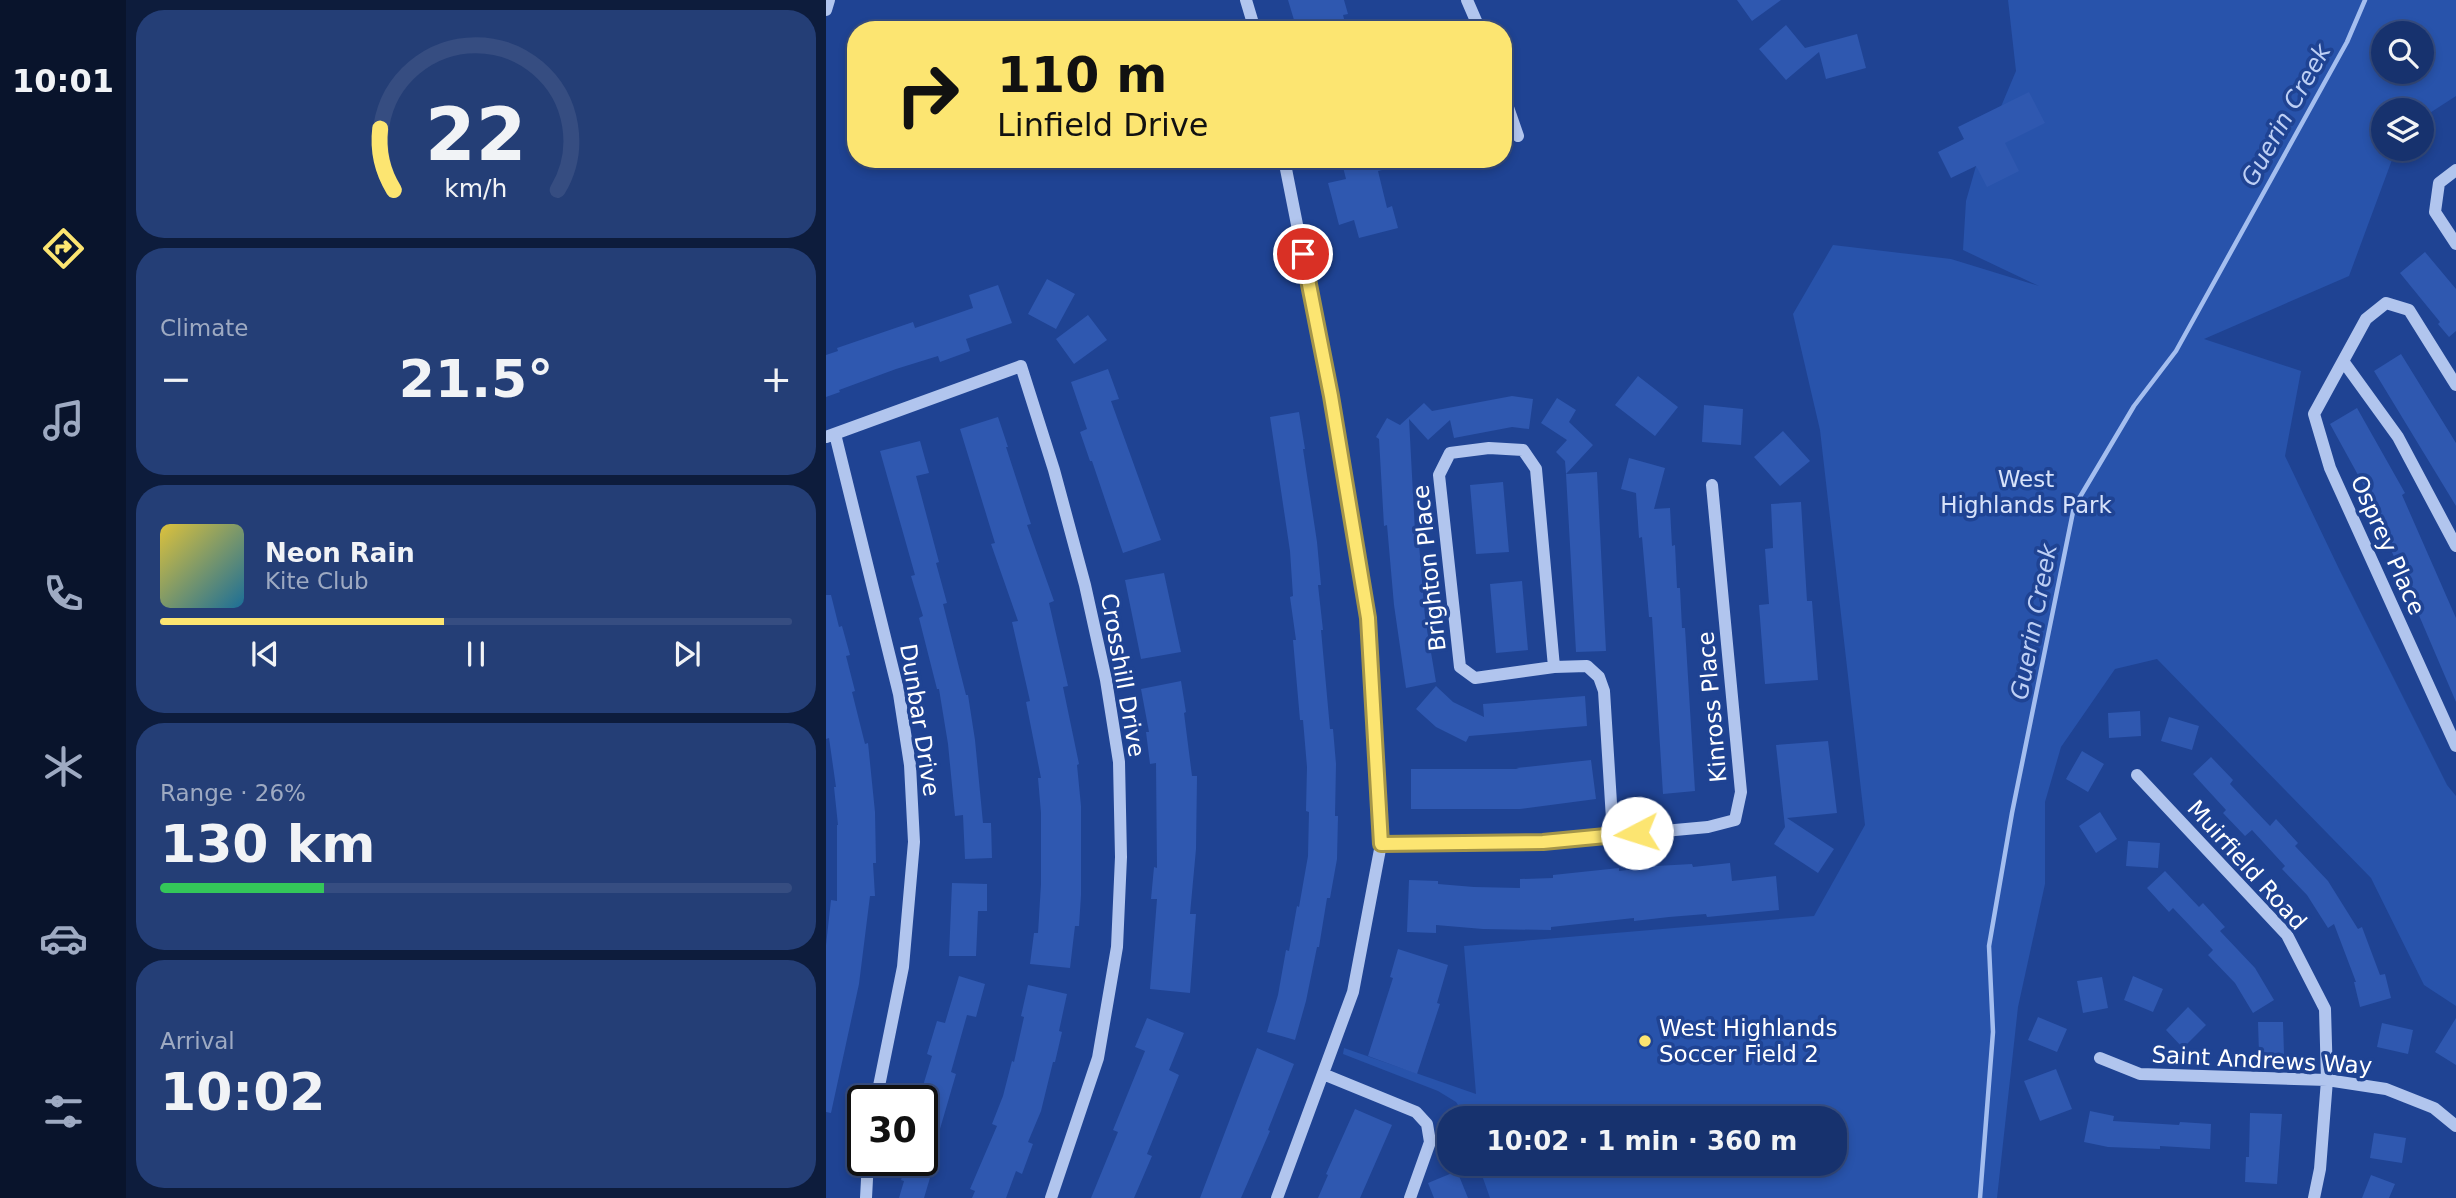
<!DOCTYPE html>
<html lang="en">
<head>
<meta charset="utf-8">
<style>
	:root { --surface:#17326e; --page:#243e76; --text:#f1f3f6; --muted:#9eaac2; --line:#364d81; --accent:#fce571 }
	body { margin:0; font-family:"DejaVu Sans",sans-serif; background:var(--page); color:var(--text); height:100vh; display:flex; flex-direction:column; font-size:26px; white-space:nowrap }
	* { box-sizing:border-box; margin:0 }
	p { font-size:23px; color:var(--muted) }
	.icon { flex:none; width:38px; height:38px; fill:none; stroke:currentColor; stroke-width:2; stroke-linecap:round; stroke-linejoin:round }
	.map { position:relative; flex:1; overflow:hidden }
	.details { display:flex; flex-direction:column; gap:10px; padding:10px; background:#0d1c3c; width:700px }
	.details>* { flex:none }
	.hud { position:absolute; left:21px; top:21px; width:665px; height:147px; border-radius:28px; box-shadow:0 4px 10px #0003,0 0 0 2px var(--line); background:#fce571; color:#111; overflow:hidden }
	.buttons { position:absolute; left:1545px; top:21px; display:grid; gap:14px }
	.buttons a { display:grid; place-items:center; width:63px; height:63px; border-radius:50%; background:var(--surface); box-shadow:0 4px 10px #0003,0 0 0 2px var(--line); font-size:35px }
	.speed { position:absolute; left:21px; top:1085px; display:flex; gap:14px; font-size:35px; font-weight:700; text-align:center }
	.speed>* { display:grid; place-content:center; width:91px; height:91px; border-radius:50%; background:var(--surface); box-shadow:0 4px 10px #0003,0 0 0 2px var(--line); line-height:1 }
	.speed .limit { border:4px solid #111; border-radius:10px; background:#fff; color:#111 }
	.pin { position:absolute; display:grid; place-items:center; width:60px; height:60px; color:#fff; margin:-30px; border:4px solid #fff; border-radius:50%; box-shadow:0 2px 7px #0007 }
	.me { position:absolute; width:77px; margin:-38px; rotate:265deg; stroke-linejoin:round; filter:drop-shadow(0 0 5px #0008) }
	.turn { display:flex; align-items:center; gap:24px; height:147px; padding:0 35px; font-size:32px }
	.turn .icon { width:91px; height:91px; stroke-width:2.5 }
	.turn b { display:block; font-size:49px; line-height:60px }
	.big { font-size:52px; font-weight:700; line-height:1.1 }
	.details .card { flex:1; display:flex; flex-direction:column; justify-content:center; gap:10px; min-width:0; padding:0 24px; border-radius:28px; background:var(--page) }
	.details .dial { align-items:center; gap:0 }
	.dial svg { height:182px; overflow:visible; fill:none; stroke:var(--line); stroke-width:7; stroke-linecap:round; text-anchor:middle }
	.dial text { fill:var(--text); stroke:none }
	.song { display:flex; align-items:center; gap:21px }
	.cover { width:84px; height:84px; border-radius:10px; background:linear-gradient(135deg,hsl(50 70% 55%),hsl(200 70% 35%)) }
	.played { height:7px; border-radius:4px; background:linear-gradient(90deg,var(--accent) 45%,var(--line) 45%) }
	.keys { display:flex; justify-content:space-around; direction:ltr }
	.heat { display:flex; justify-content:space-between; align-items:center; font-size:38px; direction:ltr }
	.charge { height:10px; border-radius:5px; background:linear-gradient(90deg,#34c759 26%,var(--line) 0) }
	.trip { position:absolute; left:611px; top:1106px; width:410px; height:70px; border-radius:28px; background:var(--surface); box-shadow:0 4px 10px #0003,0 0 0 2px var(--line); font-weight:700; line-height:70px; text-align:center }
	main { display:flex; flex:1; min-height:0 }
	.tab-bar { display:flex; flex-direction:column; width:126px; justify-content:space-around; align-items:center; background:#09142c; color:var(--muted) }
	.tab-bar .icon { width:49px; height:49px }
	.tab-bar .on { color:var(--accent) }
	.tab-bar b { font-size:32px; color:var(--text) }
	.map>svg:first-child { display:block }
</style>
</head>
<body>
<main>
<nav class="tab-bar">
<b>10:01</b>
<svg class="icon on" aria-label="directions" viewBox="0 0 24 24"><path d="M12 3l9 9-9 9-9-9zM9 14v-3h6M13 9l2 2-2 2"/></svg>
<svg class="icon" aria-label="music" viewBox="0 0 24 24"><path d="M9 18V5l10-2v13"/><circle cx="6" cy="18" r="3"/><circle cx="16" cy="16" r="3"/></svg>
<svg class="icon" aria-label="phone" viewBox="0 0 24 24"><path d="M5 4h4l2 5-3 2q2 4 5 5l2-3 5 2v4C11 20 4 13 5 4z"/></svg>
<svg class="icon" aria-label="climate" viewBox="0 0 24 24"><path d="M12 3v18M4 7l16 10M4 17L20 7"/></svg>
<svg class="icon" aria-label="car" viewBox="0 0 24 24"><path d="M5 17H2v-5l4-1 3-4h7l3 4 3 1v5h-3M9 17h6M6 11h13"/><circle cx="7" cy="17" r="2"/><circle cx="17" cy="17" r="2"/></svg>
<svg class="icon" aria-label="filters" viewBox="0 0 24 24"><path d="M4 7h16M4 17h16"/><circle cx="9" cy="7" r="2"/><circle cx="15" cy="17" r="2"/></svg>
</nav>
<section class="details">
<div class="card dial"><svg viewBox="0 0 100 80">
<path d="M14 69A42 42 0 1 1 86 69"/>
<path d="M14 69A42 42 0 0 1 8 42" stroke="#fce571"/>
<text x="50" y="56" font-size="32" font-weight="700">22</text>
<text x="50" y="72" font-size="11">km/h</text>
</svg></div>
<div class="card"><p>Climate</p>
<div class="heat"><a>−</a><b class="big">21.5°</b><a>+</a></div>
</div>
<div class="card">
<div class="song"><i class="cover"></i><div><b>Neon Rain</b><p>Kite Club</p></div></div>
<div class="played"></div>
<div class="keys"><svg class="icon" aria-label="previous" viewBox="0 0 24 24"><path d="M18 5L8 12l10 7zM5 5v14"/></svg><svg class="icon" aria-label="pause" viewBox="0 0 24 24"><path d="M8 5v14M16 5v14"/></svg><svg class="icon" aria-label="next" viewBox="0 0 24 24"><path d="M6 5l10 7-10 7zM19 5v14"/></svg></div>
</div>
<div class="card"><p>Range · 26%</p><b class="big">130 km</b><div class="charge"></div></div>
<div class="card"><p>Arrival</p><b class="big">10:02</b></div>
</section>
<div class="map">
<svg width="1630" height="1198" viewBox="0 0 1630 1198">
	<rect width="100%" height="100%" fill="#1f4393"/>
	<path fill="#2853ab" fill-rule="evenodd" d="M1182 0H1630V96L1596 118V110H1558V149H1570L1523 276 1378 339 1475 371 1459 456 1514 571 1621 785 1630 796V1006L1598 985 1545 878 1331 659 1289 669 1235 747 1219 802V884L1192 1007 1171 1198H664L652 1164H1008V1118H641L630 1102 612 1091 517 1054 518 1048 650 1094 638 946 988 916 1039 825 994 430 967 314 1007 245 1125 259 1213 286 1137 250 1140 201 1150 166 1190 71ZM1558 33H1596V72H1558Z"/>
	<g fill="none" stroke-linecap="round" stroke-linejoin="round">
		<path stroke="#a4beef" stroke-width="4.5" d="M1154 1198 1167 1032 1163 946 1186 813 1248 507 1308 406 1350 351 1521 42 1539 0"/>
	</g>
	<path fill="#2f58b0" d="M462 0H518L522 14 517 15 521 30H471Z
		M911 0H955L926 21Z
		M960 25 979 48 1031 34 1040 68 1000 79 993 52 960 80 933 49Z
		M1203 92 1219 123 1179 143 1193 171 1161 187 1150 166 1125 178 1112 152 1138 139 1132 127Z
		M515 159H579L580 164 552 171 561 208 566 206 572 228 533 238 528 220 513 225 502 183 520 179Z
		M1599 252 1630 289V331L1623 337 1612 324 1614 322 1574 273Z
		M221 279 249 294 230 329 202 314Z
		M172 285 186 323 140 339 144 351 114 362 112 356 70 369 13 390 14 392 0 397V355L12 351 11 348 87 322 89 328 147 308 143 295Z
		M262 315 281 340 248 364 230 339Z
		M1575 354 1630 443V506L1548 371Z
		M282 369 293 399 285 401 335 540 297 553 266 461H264L254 432 261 429 245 382Z
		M812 376 852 407 829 436 789 405Z
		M686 396 707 399 703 429 686 427 628 438 624 420 602 440 583 419 589 532H592L599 617 610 682 580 688 568 605 561 525 558 526 553 439 550 437 561 418 574 425 598 403 606 411Z
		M731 398 750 410 743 422 767 445 740 474 739 461 730 452 741 440 715 423Z
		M878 405 917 409 915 445 876 442Z
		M1531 408 1579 493 1576 495 1630 618V702L1557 531 1551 516 1554 515 1504 424Z
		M473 412 479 449H477L491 542 495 585H492L497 630H495L504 729H507L510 764 509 816H512L511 859 504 898H501L493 947H491L480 1001 469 1040 441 1032 452 995 460 950 463 951 471 906 473 907 482 856 483 812 480 811 481 767 477 720H474L467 640H470L464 597 467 596 464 551 444 417Z
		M172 417 182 447H180L205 524 201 525 228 601 223 603 242 686 237 687 253 764 251 765 255 806V895L253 926H249L244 968 204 964 208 933H212L215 884V813L212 778H215L200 702 204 701 186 622 192 621 165 544 169 543 134 429Z
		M957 431 984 461 954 486 928 457Z
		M94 441 103 473 90 476 113 562 110 563 121 603 117 604 140 695H142L149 740 157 823H165L166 858 139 859 137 815 129 816 122 744 113 689H111L93 618 97 616 85 576 89 575 54 451Z
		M803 458 839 468 828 509 844 508 846 546 849 545 851 588H854L856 628H859L869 791 837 794 826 617H823L816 537 813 538 810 493 795 489Z
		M771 472 780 651 750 652 740 474Z
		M677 482 683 552 650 554 644 485Z
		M975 502 981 601H986L992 680 939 684 933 605 943 604 939 549 947 548 945 504Z
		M338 573 355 652 315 659 299 580Z
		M696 581 702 650 670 653 664 584Z
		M0 595H5L13 627 16 626 24 655 20 656 29 691 26 692 39 744 42 743 49 812 50 863H47L49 896H44L33 984 5 1113 0 1112V945L5 900 11 901V825H12L8 787H10L3 738 0 739Z
		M355 681 360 712 358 713 366 776H371L370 849 364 914H370L364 993 324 989 331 899H325L328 867 331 868 330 763 324 764 320 732H323L315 689Z
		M610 686 627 702 658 717 657 704 759 696 761 726 643 736 640 742 610 727 590 709Z
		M1314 711 1315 736 1283 738 1282 713Z
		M1343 717 1373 726 1366 750 1335 741Z
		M1002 741 1011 813 961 818 1008 849 992 873 948 844 959 827 950 745Z
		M1256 751 1278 764 1262 792 1240 779Z
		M1385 757 1407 780 1404 784 1444 826 1450 819 1472 843 1469 846 1502 881 1532 929 1536 927 1554 975 1559 974 1565 998 1534 1007 1528 982H1530L1508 924 1502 928 1481 895 1456 869 1459 866 1426 830 1419 836 1397 813 1400 810 1367 774Z
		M765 760 770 799 694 809H585V769H693L690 768Z
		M1274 812 1291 839 1270 853 1253 826Z
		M1302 841 1334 843 1332 868 1300 866Z
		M904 863 906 881 950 876 953 910 881 917 880 914 843 917 808 921V918L725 927V930L657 929 610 925V933L581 932 583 880 612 881V884L648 887 694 888V879L727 878V875L793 868V871L830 866 866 864 867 867Z
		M1339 871 1373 907 1377 903 1399 927 1394 931 1429 968 1448 1000 1427 1013 1409 983 1382 955 1387 950 1347 908 1343 912 1321 888Z
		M126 883 161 884V911H152L150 956H123Z
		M572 949 622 965 611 1003 614 1004 591 1074 542 1056 567 978 564 977Z
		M133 976 159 984 150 1017 141 1015 125 1072 130 1074 107 1153 111 1154 98 1198H73L78 1181 75 1180 81 1160H96V1100L93 1099 106 1056 101 1054 111 1021 119 1023Z
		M1307 976 1337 989 1327 1012 1298 1000Z
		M1276 977 1282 1008 1257 1013 1251 981Z
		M202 985 241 994 233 1031 236 1032 229 1062H227L215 1111 202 1142 207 1144 196 1174 190 1171 180 1198H146L149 1191 144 1189 171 1126 166 1124 177 1096 186 1061 188 1062 198 1017 195 1016Z
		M1362 1007 1380 1025 1357 1048 1340 1030Z
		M1212 1017 1241 1029 1231 1052 1202 1040Z
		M321 1018 358 1033 343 1070 353 1075 321 1154 326 1156 308 1198H265L292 1132 287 1130 319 1051 309 1047Z
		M1630 1018V1065L1609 1052Z
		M1432 1022H1457L1458 1054H1433Z
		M1556 1023 1587 1030 1582 1054 1551 1047Z
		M431 1048 468 1064 442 1130 444 1131 415 1198H374Z
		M1230 1069 1246 1109 1214 1121 1198 1081Z
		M529 1109 566 1125 534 1198H492L502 1175 500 1174Z
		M1264 1111 1288 1116 1287 1121 1353 1125 1354 1122 1385 1124 1384 1149 1334 1146V1149L1282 1147 1258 1142Z
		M1424 1113 1456 1114 1451 1184 1419 1182 1420 1157H1423Z
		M1548 1133 1580 1138 1576 1163 1544 1158Z
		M631 1171 642 1198H608L602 1183Z
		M1545 1175 1569 1184 1563 1198H1536Z"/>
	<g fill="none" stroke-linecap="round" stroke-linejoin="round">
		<path stroke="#b1c5ee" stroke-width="12" d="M420 0 429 30
			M641 0 654 30
			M0 10 3 0
			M677 93 692 136
			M1630 170 1613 183 1609 212 1630 244
			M1517 361 1572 437 1630 546
			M1630 385 1583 310 1560 303 1540 319 1488 414 1504 468 1630 746
			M9 434 73 694 84 765 88 842 77 967 50 1101
			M0 437 195 366 228 470 259 585 280 680 293 762 295 857 291 947 272 1058 225 1198
			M728 667 649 678 634 667 613 475 624 453 663 448 697 450 710 469 728 667 761 666 773 677 778 691 787 835
			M1311 775 1461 935 1499 1009 1501 1080 1494 1169 1488 1198
			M555 844 717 842 882 827 909 820 915 792 886 485
			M1274 1058 1314 1074 1501 1080 1560 1089 1608 1108 1630 1126
			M497 1074 590 1112 601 1124 604 1142 584 1198
			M40 1198 42 1160
			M451 1198 527 992 555 844 542 618 505 396 458 159"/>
	</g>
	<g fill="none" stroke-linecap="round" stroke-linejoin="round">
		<defs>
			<path id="route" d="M477 254 505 396 542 618 555 844 717 842 811 833"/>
		</defs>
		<use href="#route" stroke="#a49549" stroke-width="18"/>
		<use href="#route" stroke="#fce571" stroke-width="12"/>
	</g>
	<circle fill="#fce571" stroke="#1f4393" stroke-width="2.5" cx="819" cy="1041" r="7"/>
	<g text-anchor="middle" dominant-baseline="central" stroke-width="7" stroke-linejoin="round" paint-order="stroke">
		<g font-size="23" fill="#d7e2fa" stroke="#1f4393">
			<text x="1200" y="479">West<tspan x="1200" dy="26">Highlands Park</tspan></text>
		</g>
		<g font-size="23" fill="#fff" stroke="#1f4393">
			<text transform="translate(1562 545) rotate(66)">Osprey Place</text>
			<text transform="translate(603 568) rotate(-96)">Brighton Place</text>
			<text transform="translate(297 675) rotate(80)">Crosshill Drive</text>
			<text transform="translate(886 707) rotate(-95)">Kinross Place</text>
			<text transform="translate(94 720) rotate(81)">Dunbar Drive</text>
			<text transform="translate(1421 865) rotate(48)">Muirfield Road</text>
			<text transform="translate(1436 1060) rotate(3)">Saint Andrews Way</text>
		</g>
		<g font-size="23" fill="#fff" stroke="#1f4393" text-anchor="start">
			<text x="833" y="1028">West Highlands<tspan x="833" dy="26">Soccer Field 2</tspan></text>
		</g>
		<g font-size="24" font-style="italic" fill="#bdcff5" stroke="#1f4393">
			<text transform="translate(1460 115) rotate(-61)">Guerin Creek</text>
			<text transform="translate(1208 622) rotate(-79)">Guerin Creek</text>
		</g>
	</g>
</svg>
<div class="buttons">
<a><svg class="icon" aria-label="search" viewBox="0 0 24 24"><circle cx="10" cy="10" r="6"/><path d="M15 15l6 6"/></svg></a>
<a><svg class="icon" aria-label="layers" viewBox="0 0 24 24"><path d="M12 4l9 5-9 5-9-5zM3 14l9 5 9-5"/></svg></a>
</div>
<div class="speed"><div class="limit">30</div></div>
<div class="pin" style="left:477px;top:254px;background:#d93025"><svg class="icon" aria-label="arrive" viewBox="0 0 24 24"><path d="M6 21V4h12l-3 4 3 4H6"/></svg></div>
<svg class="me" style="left:811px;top:833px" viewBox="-20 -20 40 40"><circle r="19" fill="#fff"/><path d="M0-13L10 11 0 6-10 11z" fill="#fce571"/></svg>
<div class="trip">10:02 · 1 min · 360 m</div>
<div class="hud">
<div class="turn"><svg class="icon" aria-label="right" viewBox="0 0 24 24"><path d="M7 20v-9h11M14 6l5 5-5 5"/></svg><div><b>110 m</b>Linfield Drive</div></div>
</div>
</div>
</main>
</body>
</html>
